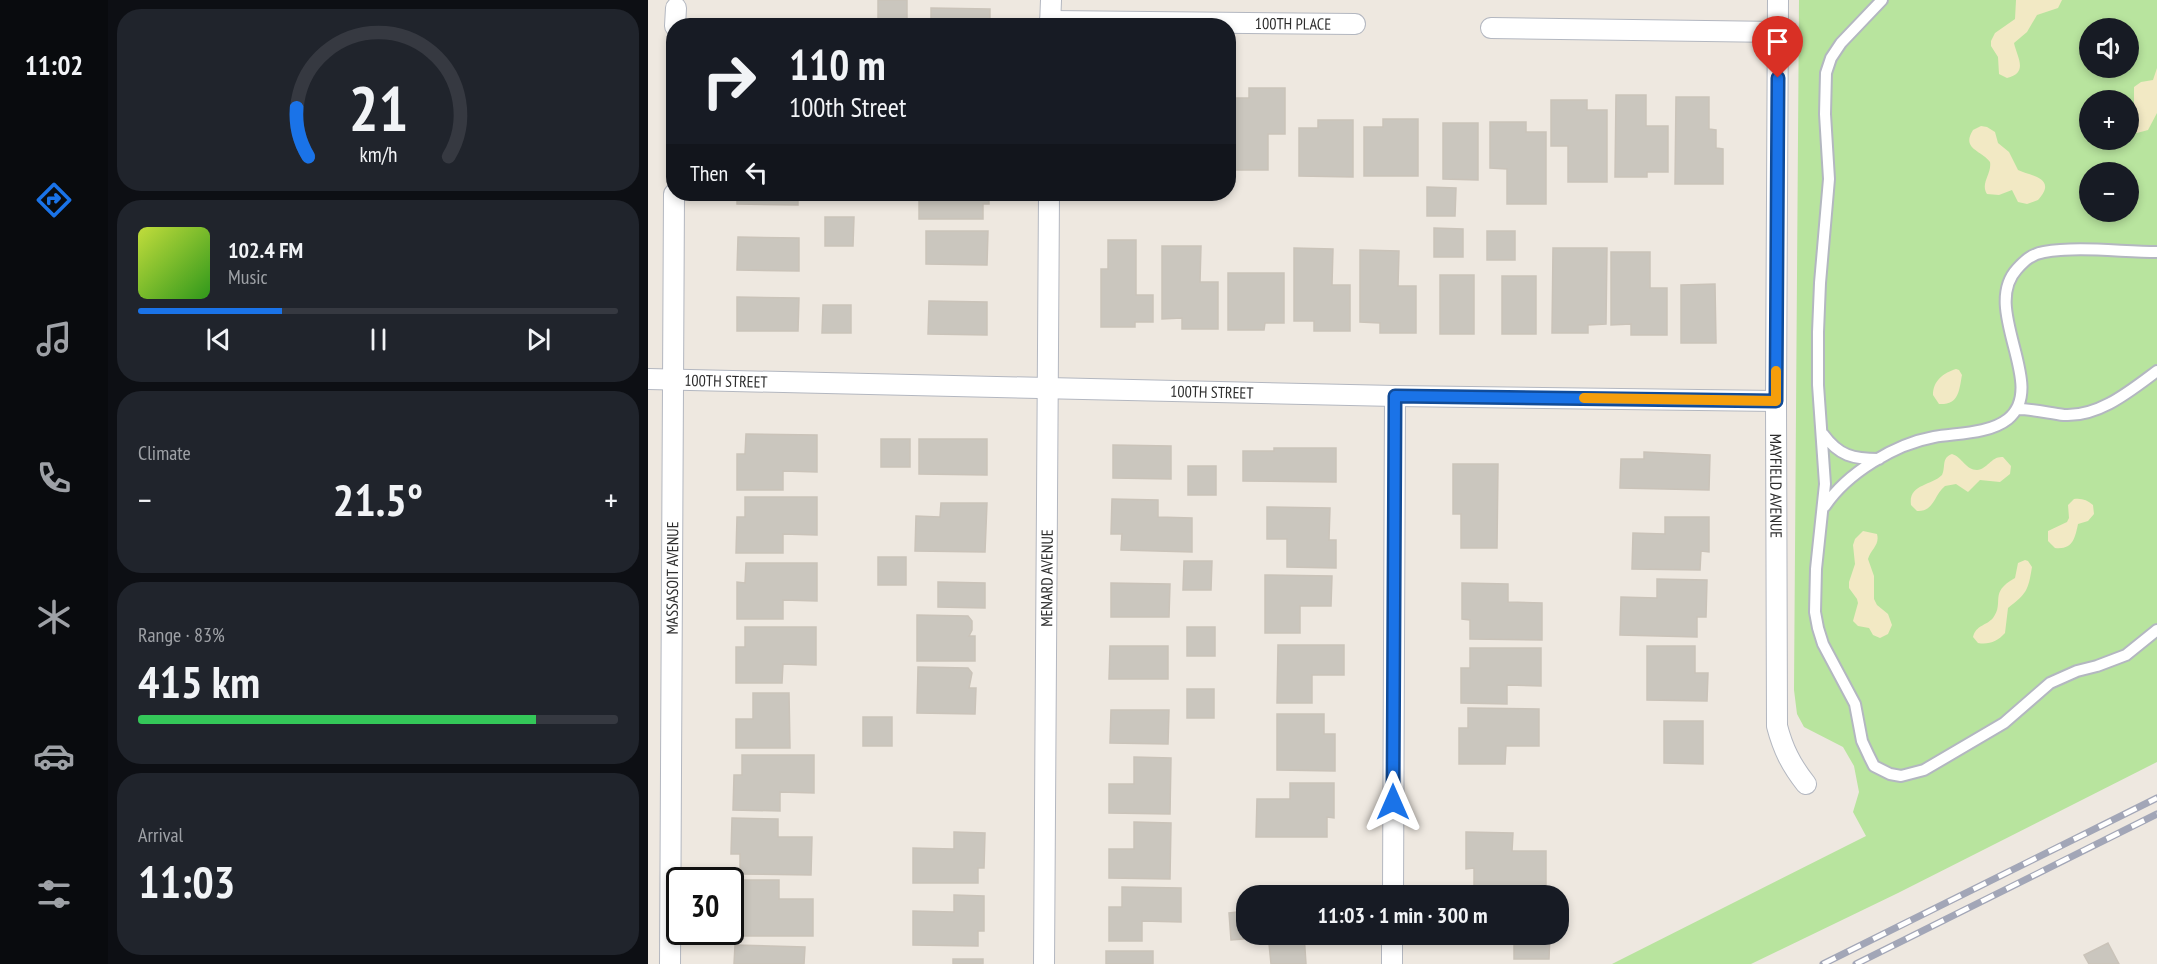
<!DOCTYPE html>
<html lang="en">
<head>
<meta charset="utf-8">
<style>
	:root { --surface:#171b24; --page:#20242c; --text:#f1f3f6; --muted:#9ea1a6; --line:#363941; --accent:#1a73e8 }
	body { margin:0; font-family:"PT Sans Narrow",sans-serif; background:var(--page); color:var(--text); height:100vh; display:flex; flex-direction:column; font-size:22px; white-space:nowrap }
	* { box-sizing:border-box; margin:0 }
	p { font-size:20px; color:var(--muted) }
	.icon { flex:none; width:33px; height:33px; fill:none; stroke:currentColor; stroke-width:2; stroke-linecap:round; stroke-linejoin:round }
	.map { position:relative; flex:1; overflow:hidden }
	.side { display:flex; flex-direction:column; gap:9px; padding:9px; background:#0d0f14; width:540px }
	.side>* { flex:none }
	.top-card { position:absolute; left:18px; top:18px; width:570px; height:183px; border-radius:24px; box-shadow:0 3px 9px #0003; background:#171b24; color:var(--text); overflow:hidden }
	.controls { position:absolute; left:1431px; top:18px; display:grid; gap:12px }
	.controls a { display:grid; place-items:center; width:60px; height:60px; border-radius:50%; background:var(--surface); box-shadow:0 3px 9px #0003; font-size:30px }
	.speed { position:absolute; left:18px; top:867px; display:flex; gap:12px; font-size:30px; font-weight:700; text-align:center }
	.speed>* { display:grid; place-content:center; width:78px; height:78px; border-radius:50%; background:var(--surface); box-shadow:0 3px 9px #0003; line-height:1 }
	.speed .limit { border:3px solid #111; border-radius:9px; background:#fff; color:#111 }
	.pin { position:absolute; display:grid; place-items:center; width:51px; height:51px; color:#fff; margin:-62px -26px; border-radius:50% 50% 50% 0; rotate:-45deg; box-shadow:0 0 6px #0007 }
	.pin .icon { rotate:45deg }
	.me { position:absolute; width:66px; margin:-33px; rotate:0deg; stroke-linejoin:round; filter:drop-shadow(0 0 4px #0008) }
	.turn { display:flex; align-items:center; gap:21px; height:126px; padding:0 24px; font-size:27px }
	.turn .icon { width:78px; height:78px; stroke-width:2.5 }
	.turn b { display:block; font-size:42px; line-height:51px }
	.then { display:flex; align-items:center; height:57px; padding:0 24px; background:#0003; gap:12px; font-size:22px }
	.big { font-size:45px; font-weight:800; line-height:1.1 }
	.side .widget { flex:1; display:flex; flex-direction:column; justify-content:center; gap:9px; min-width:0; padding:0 21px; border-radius:24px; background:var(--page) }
	.side .dial { align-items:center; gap:0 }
	.dial svg { height:156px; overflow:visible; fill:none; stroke:var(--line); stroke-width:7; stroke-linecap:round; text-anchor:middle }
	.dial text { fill:var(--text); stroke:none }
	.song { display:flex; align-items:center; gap:18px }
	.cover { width:72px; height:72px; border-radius:9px; background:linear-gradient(135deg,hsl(70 70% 55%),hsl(110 70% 35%)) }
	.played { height:6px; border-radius:3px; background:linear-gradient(90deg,var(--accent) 30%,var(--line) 30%) }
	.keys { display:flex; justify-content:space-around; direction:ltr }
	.heat { display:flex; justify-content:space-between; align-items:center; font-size:33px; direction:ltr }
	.charge { height:9px; border-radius:4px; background:linear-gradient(90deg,#34c759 83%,var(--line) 0) }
	.trip { position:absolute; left:588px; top:885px; width:333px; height:60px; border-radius:24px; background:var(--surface); box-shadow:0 3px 9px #0003; font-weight:800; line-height:60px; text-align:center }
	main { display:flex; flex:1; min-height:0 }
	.dock { display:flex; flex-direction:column; width:108px; justify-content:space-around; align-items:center; background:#090b0e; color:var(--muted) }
	.dock .icon { width:42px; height:42px }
	.dock .active { color:var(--accent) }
	.dock b { font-size:27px; color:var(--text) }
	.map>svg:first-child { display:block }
</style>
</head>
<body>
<main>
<nav class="dock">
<b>11:02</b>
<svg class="icon active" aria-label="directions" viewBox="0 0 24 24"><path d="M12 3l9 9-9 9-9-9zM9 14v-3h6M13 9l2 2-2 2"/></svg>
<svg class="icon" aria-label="music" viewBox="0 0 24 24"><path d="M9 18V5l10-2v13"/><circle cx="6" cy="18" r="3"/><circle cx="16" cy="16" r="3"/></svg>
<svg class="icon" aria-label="phone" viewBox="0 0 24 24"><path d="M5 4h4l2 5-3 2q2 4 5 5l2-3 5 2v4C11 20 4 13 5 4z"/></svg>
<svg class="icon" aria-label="climate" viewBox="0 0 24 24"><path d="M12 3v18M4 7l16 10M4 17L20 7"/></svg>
<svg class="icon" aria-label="car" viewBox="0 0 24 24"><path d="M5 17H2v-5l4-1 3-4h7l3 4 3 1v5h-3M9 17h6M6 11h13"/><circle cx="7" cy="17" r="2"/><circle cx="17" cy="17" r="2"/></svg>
<svg class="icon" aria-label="filters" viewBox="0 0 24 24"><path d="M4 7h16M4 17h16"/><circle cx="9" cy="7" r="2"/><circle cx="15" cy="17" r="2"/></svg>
</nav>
<section class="side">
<div class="widget dial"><svg viewBox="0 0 100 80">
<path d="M14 69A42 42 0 1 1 86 69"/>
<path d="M14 69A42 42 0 0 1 8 44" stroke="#1a73e8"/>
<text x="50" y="56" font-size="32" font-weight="700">21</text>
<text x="50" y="72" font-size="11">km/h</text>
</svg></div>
<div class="widget">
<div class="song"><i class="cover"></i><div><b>102.4 FM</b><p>Music</p></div></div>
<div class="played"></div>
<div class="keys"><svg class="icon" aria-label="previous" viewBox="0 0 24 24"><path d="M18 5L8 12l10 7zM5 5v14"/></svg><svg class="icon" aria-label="pause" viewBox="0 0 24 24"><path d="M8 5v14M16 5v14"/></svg><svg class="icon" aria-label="next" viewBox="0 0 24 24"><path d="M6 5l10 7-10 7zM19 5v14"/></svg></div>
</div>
<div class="widget"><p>Climate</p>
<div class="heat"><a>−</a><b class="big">21.5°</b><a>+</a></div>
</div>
<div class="widget"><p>Range · 83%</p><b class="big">415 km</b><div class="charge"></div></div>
<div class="widget"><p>Arrival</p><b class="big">11:03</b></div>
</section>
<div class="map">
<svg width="1509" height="964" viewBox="0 0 1509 964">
	<rect width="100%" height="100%" fill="#eee8e0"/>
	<path fill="#b8e49e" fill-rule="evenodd" d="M1151 0H1509V762L1250 893 1103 964H964L1218 836 1205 812 1211 792 1206 766 1195 747 1156 727 1149 714 1146 690ZM1442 28H1480V68H1442ZM1442 100H1480V140H1442ZM1442 172H1480V212H1442Z"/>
	<path fill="#f2e9c4" d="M1368 0H1414L1410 8 1389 15 1379 32 1366 43C1369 57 1381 73 1359 78L1351 74 1350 57 1343 46V41L1347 33 1367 19Z
		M1509 68V113L1500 130 1489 133 1485 130 1482 121 1486 110V87L1493 82 1505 80Z
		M1333 126 1339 127 1347 132 1350 143 1361 152 1370 170C1383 176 1410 178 1390 200L1379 204 1370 202 1364 190 1351 195 1339 194C1332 183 1344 174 1342 162 1333 150 1313 149 1325 130Z
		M1308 369 1311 370 1314 375C1311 391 1311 405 1291 404L1285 395C1285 381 1295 373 1308 369Z
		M1304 454C1314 457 1318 470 1329 470 1340 469 1343 456 1355 457L1363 466 1362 474 1352 482 1332 480 1320 492 1308 484 1297 486C1286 495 1286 512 1269 511L1263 505C1260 484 1283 486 1294 475 1298 467 1293 458 1304 454Z
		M1426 499C1434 498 1439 500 1445 505L1446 514 1440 521 1430 524C1427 538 1425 550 1407 548L1400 541V531L1419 522 1421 518 1420 505Z
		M1215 531 1229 534C1232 545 1223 549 1220 559L1226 576V599L1229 605 1240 614 1244 625 1240 634 1232 638 1225 635 1221 628 1210 626 1205 621 1210 603 1209 599 1201 588V582L1207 564 1205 545 1207 539Z
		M1377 560 1380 561 1384 567C1380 591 1379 593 1360 608L1357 633C1350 641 1341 645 1330 643L1325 637C1328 625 1338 626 1345 618 1357 602 1340 593 1367 578L1370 563Z"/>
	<path fill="#cac6be" stroke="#cac3b9" stroke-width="1.5" d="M230 0H259V20H230Z
		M283 8 342 9V26H283Z
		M147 20H183V26H147Z
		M601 88H637V134H620V170H581V98H601Z
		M968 95H998V126H1020V172H999V177H967Z
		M1028 97H1061V129L1068 130V148L1075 149V184H1027Z
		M903 100H939V110H959V182H920V146H903Z
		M735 119H770V176H716V127H735Z
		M670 120H705V177L651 176V128H670Z
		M842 122H878V132H898V204H859V169L842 168Z
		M795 123H830V180L795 179Z
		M779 187 808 188 807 216H779Z
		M89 194H150V205L89 204Z
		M271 194H341V204H335V219H271Z
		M177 217H206L205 246H177Z
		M786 228 815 229V257H786Z
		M278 231H340L339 265 278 264Z
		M839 231H867V260H839Z
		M90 237 151 238V271L89 270Z
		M460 240H488V295H505V322H487V327H453V269H460Z
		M514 246H553L552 282H570V329H534V318L514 319Z
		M646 248 685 249 684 285H702V331H666V321H646Z
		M905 248H959L958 324 940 325V333H904Z
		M712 250 751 251 750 286H768V333H732V323L712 322Z
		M963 252H1002V288H1019V335H983V324L963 325Z
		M580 273H636V323H617L616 330H580Z
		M792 275H826V334H792Z
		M854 276H888V334H854Z
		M1067 284 1068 343H1033V285Z
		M89 297 151 298 150 331H89Z
		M281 301 339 302V335L280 334Z
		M175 305H203V333H174Z
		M98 434 169 435V472L135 471V490H89V454H97Z
		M233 439H262V467H233Z
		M271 439H339V475L271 474Z
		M465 445 523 446V479L465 478Z
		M626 448H688V482L595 481V451H626Z
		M996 452 1062 455 1061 490 972 488 973 459H996Z
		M805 464H850L849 548H813V514H805Z
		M540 466H568V495H540Z
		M97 497H169V535L135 534V553H88L89 517H97Z
		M464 499 510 500V517L544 518V552L473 550 474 534H463Z
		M293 503H339L337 552 267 551 268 516 292 517Z
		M619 507 682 508 681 540H688V568L639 567V539H619Z
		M1017 517H1061V552L1053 551 1052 570 984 569 985 533 1017 534Z
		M230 557H258V585H230Z
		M536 561H564L563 590H535Z
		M98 563H169V601L135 600V619H89V582L97 583Z
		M617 575 684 576 683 606H652V633H617Z
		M1009 579 1059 580 1058 617H1049V637L972 635 973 597 1009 598Z
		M290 582 337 583V608L290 607Z
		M463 583 522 584 521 617H463Z
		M814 583 860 584V602L894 603V640L822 639V620L814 619Z
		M269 615 320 616 324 621V630L321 636H327V661H269Z
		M97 627H168V665L135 664 134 683H88V647H97Z
		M539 627H567V656H539Z
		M630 645H696V675H664V703H629Z
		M462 646H520V679H461Z
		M999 646H1047V673H1060L1059 701 999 700Z
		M822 648H893V686L859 685V704L813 703V668H822Z
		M270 667 320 668 324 673 321 688H328L327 714 269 713Z
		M539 689H566V718H539Z
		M105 693H141L142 748H88V719H105Z
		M820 708 891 709V746H858L857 764H811V728H820Z
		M463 710H521L520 744 462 743Z
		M629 714H676V734H687V771L629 770Z
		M215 717H244V746H215Z
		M1016 721H1055V764L1016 763Z
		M94 755H166V793L132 792V811L85 810 86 775H94Z
		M486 757 523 758 522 814 461 813V784H486Z
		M642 783H686V818L679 817V837H608L609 799H642Z
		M84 818 130 819V837H164L163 875 92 874V854H83Z
		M486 822 523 823 522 879 461 878V849H486Z
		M306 832 337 833 336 868H330V883H265V848L306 849Z
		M818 832 865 833 864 851H898V889L826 888V868L818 869Z
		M85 880H131V899H165V936H93V916H84Z
		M474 887 533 888V922L494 921V941H461V907H474Z
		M306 895 336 896V931H330V946L265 945V911L306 912Z
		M598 911V934H608V938L583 940 581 913Z
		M620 934H656L658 964H623Z
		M866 934H902L901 959H866Z
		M1460 943 1471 964H1441L1436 955Z
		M87 945 157 947 156 964H86Z
		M458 951H505V964H458Z
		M305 959H335V964H305Z"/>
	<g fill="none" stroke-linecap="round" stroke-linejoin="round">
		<defs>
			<path id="lane" d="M1234 0 1193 43 1183 58 1178 73 1177 114 1181 179 1172 283 1170 332V385L1177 484 1168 569 1167 612 1170 628 1175 644 1207 704 1214 741 1221 756 1226 766 1242 774 1253 776 1276 770 1356 723 1402 683 1429 671 1449 666 1478 655 1509 630
				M1369 409C1385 409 1400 413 1416 415 1451 417 1482 391 1509 371
				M1175 434C1191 456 1205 459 1231 459
				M1177 506C1199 473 1247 444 1286 437 1309 433 1341 434 1360 419 1401 386 1332 309 1369 269 1377 260 1384 254 1396 252 1429 246 1474 252 1509 252"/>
			<g id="street">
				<path id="s1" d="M1130 0 1128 401 1129 726C1135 749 1143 765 1158 784"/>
				<path id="s2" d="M402 21 707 24"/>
				<path d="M27 26 28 8"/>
				<path d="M402 26 403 0"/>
				<path d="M843 28 1130 32"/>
				<path id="s3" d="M0 379 747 396 1128 401"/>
				<path d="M745 896 747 396"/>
				<path id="s4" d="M22 964 26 194"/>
				<path id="s5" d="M396 964 401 194"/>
				<path d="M744 964V934"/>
			</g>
		</defs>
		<use href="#lane" stroke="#b3b7c0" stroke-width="14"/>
		<use href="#street" stroke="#b3b7c0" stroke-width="22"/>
		<use href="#lane" stroke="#fff" stroke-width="10"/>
		<use href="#street" stroke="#fff" stroke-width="20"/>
		<defs>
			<path id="rail" d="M1175 964 1509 798
				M1208 964 1509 814"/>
		</defs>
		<use href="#rail" stroke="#a2a6b7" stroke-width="7"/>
		<use href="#rail" stroke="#fff" stroke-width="4.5" stroke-dasharray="14" stroke-linecap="butt"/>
	</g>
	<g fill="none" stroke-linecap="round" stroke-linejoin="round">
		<defs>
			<path id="route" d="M745 802 747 396 1128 401 1130 78"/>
		</defs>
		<use href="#route" stroke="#114b97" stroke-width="15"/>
		<use href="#route" stroke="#1a73e8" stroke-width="10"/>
		<path stroke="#f59e0b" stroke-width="10" d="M936 398 1128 401V371"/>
	</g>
	<g text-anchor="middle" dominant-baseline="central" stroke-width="5" stroke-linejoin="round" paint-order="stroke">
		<g font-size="16" fill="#2d2d2d" stroke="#fff">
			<text stroke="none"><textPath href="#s2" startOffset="243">100TH PLACE</textPath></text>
			<text stroke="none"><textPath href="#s3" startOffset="78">100TH STREET</textPath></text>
			<text stroke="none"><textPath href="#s3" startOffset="564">100TH STREET</textPath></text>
			<text stroke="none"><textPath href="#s1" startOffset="486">MAYFIELD AVENUE</textPath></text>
			<text stroke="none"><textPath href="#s4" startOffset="386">MASSASOIT AVENUE</textPath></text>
			<text stroke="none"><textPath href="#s5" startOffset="386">MENARD AVENUE</textPath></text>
		</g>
	</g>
</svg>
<div class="controls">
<a><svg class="icon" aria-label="sound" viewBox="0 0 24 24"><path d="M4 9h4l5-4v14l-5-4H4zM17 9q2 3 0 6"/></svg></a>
<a>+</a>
<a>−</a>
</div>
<div class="speed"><div class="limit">30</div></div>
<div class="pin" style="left:1130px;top:78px;background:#d93025"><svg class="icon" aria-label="arrive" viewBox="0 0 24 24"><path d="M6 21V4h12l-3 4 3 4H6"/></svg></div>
<svg class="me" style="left:745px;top:802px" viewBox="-20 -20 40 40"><path d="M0-17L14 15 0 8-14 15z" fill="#1a73e8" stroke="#fff" stroke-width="4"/></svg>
<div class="trip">11:03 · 1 min · 300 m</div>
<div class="top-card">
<div class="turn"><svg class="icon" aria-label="right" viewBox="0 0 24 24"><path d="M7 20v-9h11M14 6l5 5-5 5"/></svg><div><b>110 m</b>100th Street</div></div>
<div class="then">Then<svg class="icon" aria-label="left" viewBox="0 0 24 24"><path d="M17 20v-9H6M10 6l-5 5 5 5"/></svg></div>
</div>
</div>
</main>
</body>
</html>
